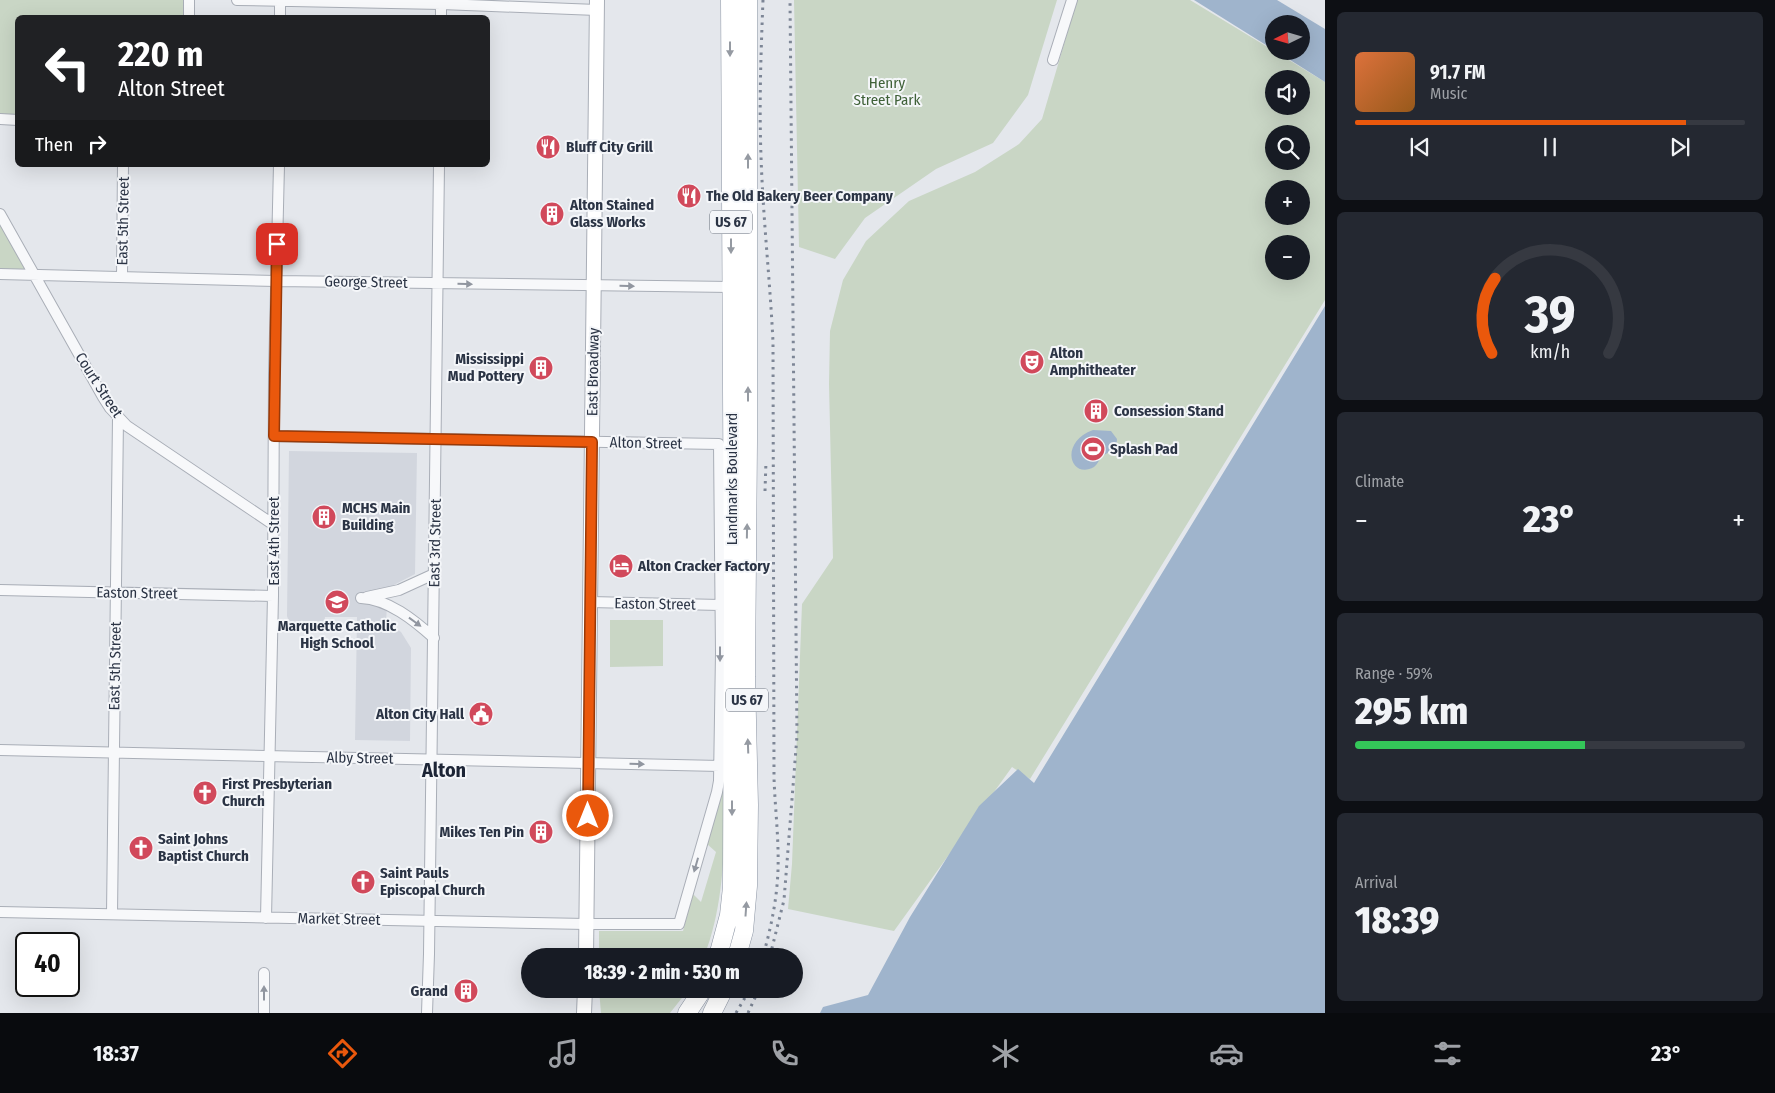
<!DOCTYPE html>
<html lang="en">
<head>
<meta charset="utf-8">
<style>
	:root { --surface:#171b24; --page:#242831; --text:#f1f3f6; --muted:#9ea1a6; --line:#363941; --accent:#ea580c }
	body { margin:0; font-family:"Fira Sans Condensed",sans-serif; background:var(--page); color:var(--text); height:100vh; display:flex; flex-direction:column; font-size:19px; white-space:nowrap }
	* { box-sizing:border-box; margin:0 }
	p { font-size:16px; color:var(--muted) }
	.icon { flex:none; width:28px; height:28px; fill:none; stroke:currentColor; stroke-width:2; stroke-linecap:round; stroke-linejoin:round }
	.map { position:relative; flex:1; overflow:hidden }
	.drawer { display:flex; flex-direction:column; gap:12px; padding:12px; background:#0d0f14; width:450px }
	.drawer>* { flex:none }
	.hud { position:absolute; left:15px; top:15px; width:475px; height:152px; border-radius:8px; box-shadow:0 5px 20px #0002; background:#202124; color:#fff; overflow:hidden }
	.needle { width:32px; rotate:265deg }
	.controls { position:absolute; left:1265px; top:15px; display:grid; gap:10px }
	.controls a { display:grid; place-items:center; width:45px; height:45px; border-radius:50%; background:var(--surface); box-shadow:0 5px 20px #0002; font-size:25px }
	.speed { position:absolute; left:15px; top:932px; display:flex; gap:10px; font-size:25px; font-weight:700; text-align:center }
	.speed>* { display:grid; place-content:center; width:65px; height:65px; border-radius:50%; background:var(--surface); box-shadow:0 5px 20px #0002; line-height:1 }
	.speed .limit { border:2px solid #111; border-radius:8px; background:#fff; color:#111 }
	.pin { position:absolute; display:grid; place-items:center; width:42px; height:42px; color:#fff; margin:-21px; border-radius:10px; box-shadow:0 2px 8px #0006 }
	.me { position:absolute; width:55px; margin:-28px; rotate:0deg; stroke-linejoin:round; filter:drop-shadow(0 0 4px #0008) }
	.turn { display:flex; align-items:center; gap:18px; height:105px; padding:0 20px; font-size:22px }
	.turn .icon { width:65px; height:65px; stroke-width:2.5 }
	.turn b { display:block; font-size:35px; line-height:42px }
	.then { display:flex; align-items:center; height:48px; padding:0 20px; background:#0003; gap:10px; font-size:19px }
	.big { font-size:38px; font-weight:800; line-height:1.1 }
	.drawer .tile { flex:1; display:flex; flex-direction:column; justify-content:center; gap:8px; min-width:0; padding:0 18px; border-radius:8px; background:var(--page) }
	.drawer .dial { align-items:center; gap:0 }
	.dial svg { height:130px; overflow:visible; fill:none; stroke:var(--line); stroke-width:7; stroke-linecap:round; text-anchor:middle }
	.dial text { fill:var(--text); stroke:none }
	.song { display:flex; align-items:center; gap:15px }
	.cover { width:60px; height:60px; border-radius:8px; background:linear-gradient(135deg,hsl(20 70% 55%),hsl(30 70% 35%)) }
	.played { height:5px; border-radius:2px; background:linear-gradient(90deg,var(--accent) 85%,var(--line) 85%) }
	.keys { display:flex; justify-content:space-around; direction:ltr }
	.heat { display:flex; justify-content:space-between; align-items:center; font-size:28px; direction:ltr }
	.charge { height:8px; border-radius:4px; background:linear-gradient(90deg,#34c759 59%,var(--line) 0) }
	.trip { position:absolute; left:521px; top:948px; width:282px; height:50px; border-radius:25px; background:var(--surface); box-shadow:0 5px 20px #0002; font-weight:800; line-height:50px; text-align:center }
	.dock { display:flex; height:80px; justify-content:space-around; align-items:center; background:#090b0e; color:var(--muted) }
	.dock .icon { width:35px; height:35px }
	.dock .active { color:var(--accent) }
	.dock b { font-size:22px; color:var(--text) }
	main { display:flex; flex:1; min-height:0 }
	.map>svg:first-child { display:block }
</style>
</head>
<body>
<main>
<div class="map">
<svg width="1325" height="1013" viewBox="0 0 1325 1013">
	<rect width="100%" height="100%" fill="#e4e7ec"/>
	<path fill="#d2d6de" d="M289 451 417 453 415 574 388 588 386 622 401 632 411 648 410 741 355 740 357 617H325L324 626 290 625 287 616Z"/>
	<path fill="#c9d6c5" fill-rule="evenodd" d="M0 0H184V17L18 18 17 115 0 114Z
		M794 0H1057L1028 95 993 143 936 169 865 218 835 259 799 247Z
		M1077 0H1190L1325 82V300L1030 779 1012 767 894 931 788 909 792 864 802 604 833 558 829 384 830 331 843 280 866 241 909 201 975 172 1019 144 1042 119ZM1274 79H1301V106H1274ZM1274 134H1301V161H1274ZM1274 189H1301V216H1274ZM1274 244H1301V271H1274Z
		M0 219 27 271 0 270Z
		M610 620H663V666L610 667Z
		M724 787C726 839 724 908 704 956H599V931H683L693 894 701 902 716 852 707 844Z
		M599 989H689L670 1013H601Z"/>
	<path fill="#9fb4cc" d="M1194 0H1325V82L1276 51H1301V24H1274V50Z
		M1325 306V1013H820L823 1007 868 995 910 917 979 806 1018 769 1034 783Z
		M1093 430 1111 431 1117 439C1117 449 1111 450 1103 456 1099 459 1098 464 1094 467 1071 480 1058 443 1093 430Z"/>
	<path fill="#e4e7ec" d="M1277 0H1325V29Z"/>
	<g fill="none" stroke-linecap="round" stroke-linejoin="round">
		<defs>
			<path id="street" d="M237 0 441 4 597 10
				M189 18V0
				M280 18V0
				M441 18V0
				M1053 60 1072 0
				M0 119 18 120
				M0 214 103 397 110 408 127 426 274 525
				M0 274 276 281 731 287
				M122 277 123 165
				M0 590 273 596
				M367 597 399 590 434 574
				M361 598C388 599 414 620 434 638
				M590 602 720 605
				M0 750 720 766
				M0 912 586 924H679L717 792 719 781 721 653 719 444 274 436
				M112 914 118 418
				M266 918 273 596 274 375 279 165
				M264 973V1013
				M427 1013 429 954 439 165"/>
			<path id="secondary" d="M586 956 597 0
				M584 1013 585 989"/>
			<path id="highway" d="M718 956 729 915 732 887 733 585 730 0
				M737 956 744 931 748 886 749 805 746 677 748 442V0
				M687 1013 703 989
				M712 1013 724 989"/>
		</defs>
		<use href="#street" stroke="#a9aeb7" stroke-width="12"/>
		<use href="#secondary" stroke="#a9aeb7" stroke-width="16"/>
		<use href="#highway" stroke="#8b94a3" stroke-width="19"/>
		<use href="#street" stroke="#f7f8fa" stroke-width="10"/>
		<use href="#secondary" stroke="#fff" stroke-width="14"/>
		<use href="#highway" stroke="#fff" stroke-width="18"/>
		<path stroke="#7d8696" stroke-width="3" stroke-dasharray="2.5 5" stroke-linecap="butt" d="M763 0C761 52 759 104 761 156 763 218 770 280 773 342L774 778C775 808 779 839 778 870 777 899 771 928 763 956
			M765 491 766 461
			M770 956 784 900 797 736 790 0
			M736 1013 750 989
			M748 1013 759 989"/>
	</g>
	<defs><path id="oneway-solid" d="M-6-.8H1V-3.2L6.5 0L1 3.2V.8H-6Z" transform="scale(1.25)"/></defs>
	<g fill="#959aa2">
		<use href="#oneway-solid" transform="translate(730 49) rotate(90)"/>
		<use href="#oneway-solid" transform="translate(748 161) rotate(-90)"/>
		<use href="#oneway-solid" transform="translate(731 246) rotate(90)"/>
		<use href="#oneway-solid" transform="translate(748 394) rotate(-90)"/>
		<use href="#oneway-solid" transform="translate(747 531) rotate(-89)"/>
		<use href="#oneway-solid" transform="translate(748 746) rotate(-92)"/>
		<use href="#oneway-solid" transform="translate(732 808) rotate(90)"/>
		<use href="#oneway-solid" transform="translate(746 909) rotate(-86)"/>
	</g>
	<g fill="#9196a0">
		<use href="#oneway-solid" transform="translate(465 284) rotate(1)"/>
		<use href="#oneway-solid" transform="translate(627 286) rotate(1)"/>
		<use href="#oneway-solid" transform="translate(415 622) rotate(36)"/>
		<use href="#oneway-solid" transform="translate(720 654) rotate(90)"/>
		<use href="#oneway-solid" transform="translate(637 764) rotate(2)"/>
		<use href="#oneway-solid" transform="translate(696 865) rotate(106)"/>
		<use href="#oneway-solid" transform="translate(264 993) rotate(-90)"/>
	</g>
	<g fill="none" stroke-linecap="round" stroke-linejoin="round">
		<defs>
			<path id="route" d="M277 244 274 436 592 442 588 816"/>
		</defs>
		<use href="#route" stroke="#983908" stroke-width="12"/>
		<use href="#route" stroke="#ea580c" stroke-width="9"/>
	</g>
	<defs>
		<symbol id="restaurant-disc" viewBox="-11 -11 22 22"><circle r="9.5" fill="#d1495b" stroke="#f4f6f9"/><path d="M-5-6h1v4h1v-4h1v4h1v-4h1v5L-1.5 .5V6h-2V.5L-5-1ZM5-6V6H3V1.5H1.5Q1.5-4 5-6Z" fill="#fff"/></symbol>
		<symbol id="building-disc" viewBox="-11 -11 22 22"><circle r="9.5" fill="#d1495b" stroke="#f4f6f9"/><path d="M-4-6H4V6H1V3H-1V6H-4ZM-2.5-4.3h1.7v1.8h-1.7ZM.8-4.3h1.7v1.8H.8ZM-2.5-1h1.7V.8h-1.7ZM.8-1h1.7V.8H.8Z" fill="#fff"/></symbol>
		<symbol id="theatre-disc" viewBox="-11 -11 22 22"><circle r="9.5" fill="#d1495b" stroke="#f4f6f9"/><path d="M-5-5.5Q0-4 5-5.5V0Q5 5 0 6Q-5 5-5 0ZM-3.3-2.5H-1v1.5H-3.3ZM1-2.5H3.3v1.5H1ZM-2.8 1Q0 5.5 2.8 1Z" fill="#fff"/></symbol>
		<symbol id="stadium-disc" viewBox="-11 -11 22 22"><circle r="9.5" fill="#d1495b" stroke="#f4f6f9"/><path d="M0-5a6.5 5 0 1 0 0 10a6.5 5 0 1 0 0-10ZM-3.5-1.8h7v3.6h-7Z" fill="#fff"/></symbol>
		<symbol id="hotel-disc" viewBox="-11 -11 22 22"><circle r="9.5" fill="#d1495b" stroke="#f4f6f9"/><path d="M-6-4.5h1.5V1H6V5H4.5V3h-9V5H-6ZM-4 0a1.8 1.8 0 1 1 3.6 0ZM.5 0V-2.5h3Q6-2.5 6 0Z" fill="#fff"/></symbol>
		<symbol id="school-disc" viewBox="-11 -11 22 22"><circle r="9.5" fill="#d1495b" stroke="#f4f6f9"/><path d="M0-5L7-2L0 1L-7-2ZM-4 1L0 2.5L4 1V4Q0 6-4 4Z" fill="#fff"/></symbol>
		<symbol id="civic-disc" viewBox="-11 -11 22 22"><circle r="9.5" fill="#d1495b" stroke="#f4f6f9"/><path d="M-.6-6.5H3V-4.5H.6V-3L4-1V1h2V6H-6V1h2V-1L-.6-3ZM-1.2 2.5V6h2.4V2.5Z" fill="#fff"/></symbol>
		<symbol id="church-disc" viewBox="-11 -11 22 22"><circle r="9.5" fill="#d1495b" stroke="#f4f6f9"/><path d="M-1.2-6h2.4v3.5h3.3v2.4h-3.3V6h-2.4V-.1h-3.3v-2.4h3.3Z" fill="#fff"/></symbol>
	</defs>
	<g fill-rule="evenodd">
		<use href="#restaurant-disc" x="534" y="133" width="28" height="28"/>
		<use href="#restaurant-disc" x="675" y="182" width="28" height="28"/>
		<use href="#building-disc" x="538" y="200" width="28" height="28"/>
		<use href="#theatre-disc" x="1018" y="348" width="28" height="28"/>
		<use href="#building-disc" x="527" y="354" width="28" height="28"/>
		<use href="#building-disc" x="1082" y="397" width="28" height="28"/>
		<use href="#stadium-disc" x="1079" y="435" width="28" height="28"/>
		<use href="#building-disc" x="310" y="503" width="28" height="28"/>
		<use href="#hotel-disc" x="607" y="552" width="28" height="28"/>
		<use href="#school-disc" x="323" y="588" width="28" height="28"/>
		<use href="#civic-disc" x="467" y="700" width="28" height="28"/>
		<use href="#church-disc" x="191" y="779" width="28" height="28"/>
		<use href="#building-disc" x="527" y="818" width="28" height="28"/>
		<use href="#church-disc" x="127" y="834" width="28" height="28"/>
		<use href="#church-disc" x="349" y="868" width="28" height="28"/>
		<use href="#building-disc" x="452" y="977" width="28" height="28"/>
	</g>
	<g text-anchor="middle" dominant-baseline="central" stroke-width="4" stroke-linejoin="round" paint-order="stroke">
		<g fill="#f4f6f9" stroke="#676e7b" stroke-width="1">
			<rect x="710" y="210.5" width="42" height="23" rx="4"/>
			<rect x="726" y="688.5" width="42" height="23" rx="4"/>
		</g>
		<g font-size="14" font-weight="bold" fill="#2b3445">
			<text x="731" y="222">US 67</text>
			<text x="747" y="700">US 67</text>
		</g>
		<g font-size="15" fill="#3f6138" stroke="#f4f6f9">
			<text x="887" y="83">Henry<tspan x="887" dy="17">Street Park</tspan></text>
		</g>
		<g font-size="15" font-weight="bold" fill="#2b3445" stroke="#f4f6f9" text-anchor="start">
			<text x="566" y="147">Bluff City Grill</text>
			<text x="706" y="196">The Old Bakery Beer Company</text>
			<text x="570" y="205">Alton Stained<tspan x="570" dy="17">Glass Works</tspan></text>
			<text x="1050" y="353">Alton<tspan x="1050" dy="17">Amphitheater</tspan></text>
			<text x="524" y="359" text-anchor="end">Mississippi<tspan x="524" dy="17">Mud Pottery</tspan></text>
			<text x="1114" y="411">Consession Stand</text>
			<text x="1110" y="449">Splash Pad</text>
			<text x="342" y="508">MCHS Main<tspan x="342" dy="17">Building</tspan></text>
			<text x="638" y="566">Alton Cracker Factory</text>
			<text x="337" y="626" text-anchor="middle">Marquette Catholic<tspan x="337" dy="17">High School</tspan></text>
			<text x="464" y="714" text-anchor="end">Alton City Hall</text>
			<text x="222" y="784">First Presbyterian<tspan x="222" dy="17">Church</tspan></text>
			<text x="524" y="832" text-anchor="end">Mikes Ten Pin</text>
			<text x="158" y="839">Saint Johns<tspan x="158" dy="17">Baptist Church</tspan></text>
			<text x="380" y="873">Saint Pauls<tspan x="380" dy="17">Episcopal Church</tspan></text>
			<text x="448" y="991" text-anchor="end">Grand</text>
		</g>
		<g font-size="15" fill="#2b3445" stroke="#f4f6f9">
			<text transform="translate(123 221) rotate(-89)">East 5th Street</text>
			<text transform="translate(366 282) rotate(1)">George Street</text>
			<text transform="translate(593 372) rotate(-89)">East Broadway</text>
			<text transform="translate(99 385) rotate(57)">Court Street</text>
			<text transform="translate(646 443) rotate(1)">Alton Street</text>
			<text transform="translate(732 479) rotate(-90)">Landmarks Boulevard</text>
			<text transform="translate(274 541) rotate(-90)">East 4th Street</text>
			<text transform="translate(435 543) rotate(-89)">East 3rd Street</text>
			<text transform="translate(137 593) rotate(1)">Easton Street</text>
			<text transform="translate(655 604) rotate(1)">Easton Street</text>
			<text transform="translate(115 666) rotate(-89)">East 5th Street</text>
			<text transform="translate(360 758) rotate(1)">Alby Street</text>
			<text transform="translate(339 919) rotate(1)">Market Street</text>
		</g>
		<g font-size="20" font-weight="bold" fill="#1d2536" stroke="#f4f6f9">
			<text x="444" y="770">Alton</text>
		</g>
	</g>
</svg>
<div class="controls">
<a><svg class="needle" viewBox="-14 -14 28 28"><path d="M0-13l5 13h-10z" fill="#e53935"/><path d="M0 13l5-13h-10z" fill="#9ea1a6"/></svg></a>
<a><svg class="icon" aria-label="sound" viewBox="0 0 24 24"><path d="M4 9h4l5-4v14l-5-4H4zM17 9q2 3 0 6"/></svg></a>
<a><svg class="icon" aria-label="search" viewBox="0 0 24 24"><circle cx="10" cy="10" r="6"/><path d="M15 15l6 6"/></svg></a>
<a>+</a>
<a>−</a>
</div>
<div class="speed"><div class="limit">40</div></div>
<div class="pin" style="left:277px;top:244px;background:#d93025"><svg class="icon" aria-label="arrive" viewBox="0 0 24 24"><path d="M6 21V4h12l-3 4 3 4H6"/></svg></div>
<svg class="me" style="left:588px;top:816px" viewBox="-20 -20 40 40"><circle r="17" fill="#ea580c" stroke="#fff" stroke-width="3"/><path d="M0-11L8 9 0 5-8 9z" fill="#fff"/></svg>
<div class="trip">18:39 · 2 min · 530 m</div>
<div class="hud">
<div class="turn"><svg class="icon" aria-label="left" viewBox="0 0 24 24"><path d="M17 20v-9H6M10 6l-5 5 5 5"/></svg><div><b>220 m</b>Alton Street</div></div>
<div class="then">Then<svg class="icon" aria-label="right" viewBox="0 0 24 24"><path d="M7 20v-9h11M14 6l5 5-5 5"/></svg></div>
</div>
</div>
<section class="drawer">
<div class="tile">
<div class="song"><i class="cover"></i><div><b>91.7 FM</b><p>Music</p></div></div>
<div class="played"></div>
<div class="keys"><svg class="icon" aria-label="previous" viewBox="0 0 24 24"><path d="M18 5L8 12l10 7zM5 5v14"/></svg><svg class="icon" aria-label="pause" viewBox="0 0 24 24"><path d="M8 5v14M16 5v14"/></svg><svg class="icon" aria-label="next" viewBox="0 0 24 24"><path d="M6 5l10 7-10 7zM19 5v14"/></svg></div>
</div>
<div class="tile dial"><svg viewBox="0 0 100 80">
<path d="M14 69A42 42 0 1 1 86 69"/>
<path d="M14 69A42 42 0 0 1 16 23" stroke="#ea580c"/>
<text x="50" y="56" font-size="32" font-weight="700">39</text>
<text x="50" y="72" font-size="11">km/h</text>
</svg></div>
<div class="tile"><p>Climate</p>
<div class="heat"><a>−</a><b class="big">23°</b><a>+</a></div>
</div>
<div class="tile"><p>Range · 59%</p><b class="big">295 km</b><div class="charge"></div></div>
<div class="tile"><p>Arrival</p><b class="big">18:39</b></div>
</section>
</main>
<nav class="dock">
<b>18:37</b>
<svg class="icon active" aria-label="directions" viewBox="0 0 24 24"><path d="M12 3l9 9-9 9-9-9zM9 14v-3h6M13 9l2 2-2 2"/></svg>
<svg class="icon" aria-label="music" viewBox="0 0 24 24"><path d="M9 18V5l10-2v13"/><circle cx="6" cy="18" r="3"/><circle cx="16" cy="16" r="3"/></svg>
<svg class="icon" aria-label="phone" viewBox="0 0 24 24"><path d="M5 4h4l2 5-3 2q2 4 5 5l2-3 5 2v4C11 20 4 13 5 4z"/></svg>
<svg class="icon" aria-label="climate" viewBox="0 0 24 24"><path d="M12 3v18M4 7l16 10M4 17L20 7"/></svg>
<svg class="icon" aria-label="car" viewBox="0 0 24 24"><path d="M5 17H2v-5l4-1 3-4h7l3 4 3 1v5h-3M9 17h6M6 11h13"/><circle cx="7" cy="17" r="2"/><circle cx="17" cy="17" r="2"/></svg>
<svg class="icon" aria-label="filters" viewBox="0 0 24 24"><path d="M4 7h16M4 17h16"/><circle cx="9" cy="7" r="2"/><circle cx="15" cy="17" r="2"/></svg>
<b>23°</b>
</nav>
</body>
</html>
